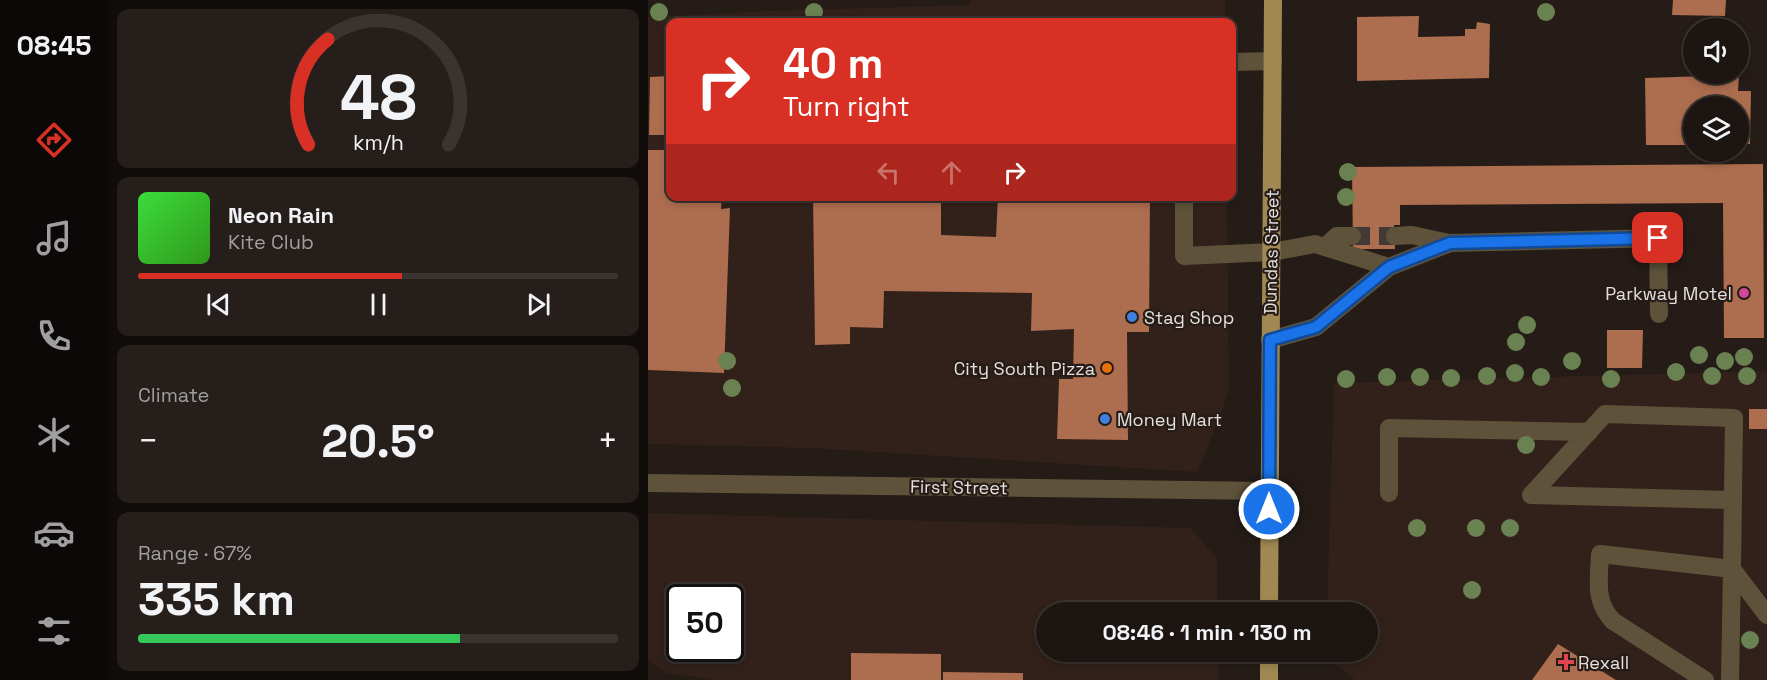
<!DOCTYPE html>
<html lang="en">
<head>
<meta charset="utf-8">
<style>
	:root { --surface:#1c1511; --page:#251e1a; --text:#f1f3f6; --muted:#a09f9f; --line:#3a3431; --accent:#d93025 }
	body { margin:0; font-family:"Space Grotesk",sans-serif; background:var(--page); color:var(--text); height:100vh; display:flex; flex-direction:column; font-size:22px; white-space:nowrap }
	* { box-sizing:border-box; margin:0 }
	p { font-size:20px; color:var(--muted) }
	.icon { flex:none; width:33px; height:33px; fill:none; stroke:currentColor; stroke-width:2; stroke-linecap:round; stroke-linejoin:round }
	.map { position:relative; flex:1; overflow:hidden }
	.panel { display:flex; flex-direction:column; gap:9px; padding:9px; background:#0f0c09; width:540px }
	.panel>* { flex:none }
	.banner { position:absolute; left:18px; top:18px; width:570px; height:183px; border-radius:12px; box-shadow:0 3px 9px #0003,0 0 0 2px var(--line); background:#d93025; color:#fff; overflow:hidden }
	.tools { position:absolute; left:1035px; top:18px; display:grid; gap:12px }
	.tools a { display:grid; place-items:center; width:66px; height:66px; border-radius:50%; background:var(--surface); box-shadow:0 3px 9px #0003,0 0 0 2px var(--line); font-size:30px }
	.speed { position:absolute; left:18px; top:584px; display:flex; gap:12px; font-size:30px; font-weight:700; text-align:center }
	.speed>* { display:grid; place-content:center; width:78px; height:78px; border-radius:50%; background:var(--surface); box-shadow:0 3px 9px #0003,0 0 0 2px var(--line); line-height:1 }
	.speed .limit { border:3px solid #111; border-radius:9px; background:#fff; color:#111 }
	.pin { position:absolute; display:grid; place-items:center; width:51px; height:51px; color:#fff; margin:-26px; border-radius:12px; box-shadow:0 3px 9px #0006 }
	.me { position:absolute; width:66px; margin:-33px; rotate:0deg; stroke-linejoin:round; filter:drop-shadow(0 0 4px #0008) }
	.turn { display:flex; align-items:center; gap:21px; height:126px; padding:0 18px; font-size:27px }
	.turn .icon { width:78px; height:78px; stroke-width:2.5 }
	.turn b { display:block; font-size:42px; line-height:51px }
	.lanes { display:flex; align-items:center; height:57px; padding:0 18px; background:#0003; justify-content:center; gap:30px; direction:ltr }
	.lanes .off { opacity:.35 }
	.big { font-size:45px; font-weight:800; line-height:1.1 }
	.panel .card { flex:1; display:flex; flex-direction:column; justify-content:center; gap:9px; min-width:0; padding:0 21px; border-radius:12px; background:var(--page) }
	.panel .dial { align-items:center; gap:0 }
	.dial svg { height:156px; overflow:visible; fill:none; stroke:var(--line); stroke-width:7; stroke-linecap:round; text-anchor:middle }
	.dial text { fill:var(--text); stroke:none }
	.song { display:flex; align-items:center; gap:18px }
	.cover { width:72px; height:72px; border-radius:9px; background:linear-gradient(135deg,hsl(120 70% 55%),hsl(110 70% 35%)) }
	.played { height:6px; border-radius:3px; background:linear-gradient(90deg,var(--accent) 55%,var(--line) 55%) }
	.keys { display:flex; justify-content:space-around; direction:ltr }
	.heat { display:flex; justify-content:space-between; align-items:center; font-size:33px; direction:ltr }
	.charge { height:9px; border-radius:4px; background:linear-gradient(90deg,#34c759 67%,var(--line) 0) }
	.trip { position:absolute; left:388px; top:602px; width:342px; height:60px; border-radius:30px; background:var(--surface); box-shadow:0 3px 9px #0003,0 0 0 2px var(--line); font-weight:800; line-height:60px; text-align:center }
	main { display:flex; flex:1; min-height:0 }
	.menu { display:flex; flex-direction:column; width:108px; justify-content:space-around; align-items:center; background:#0b0807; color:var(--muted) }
	.menu .icon { width:42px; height:42px }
	.menu .on { color:var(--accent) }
	.menu b { font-size:27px; color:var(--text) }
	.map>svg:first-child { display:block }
</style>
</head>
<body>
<main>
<nav class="menu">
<b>08:45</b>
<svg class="icon on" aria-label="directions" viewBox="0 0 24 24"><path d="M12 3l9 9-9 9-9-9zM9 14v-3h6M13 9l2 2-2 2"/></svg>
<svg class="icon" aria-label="music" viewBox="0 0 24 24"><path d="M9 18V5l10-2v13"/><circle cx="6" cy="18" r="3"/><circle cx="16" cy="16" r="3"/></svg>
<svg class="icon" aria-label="phone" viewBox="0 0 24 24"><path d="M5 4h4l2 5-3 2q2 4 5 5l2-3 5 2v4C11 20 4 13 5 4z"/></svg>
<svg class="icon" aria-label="climate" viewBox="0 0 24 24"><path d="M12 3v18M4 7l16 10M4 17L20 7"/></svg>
<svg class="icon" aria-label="car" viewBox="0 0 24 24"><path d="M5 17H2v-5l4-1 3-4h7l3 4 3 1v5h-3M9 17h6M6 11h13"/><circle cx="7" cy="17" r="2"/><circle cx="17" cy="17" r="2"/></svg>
<svg class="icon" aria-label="filters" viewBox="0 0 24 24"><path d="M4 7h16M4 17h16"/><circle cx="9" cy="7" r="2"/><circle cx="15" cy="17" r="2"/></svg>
</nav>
<section class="panel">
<div class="card dial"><svg viewBox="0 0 100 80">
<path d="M14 69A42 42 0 1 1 86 69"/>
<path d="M14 69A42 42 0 0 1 24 15" stroke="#d93025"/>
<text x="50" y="56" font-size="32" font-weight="700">48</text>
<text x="50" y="72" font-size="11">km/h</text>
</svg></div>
<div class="card">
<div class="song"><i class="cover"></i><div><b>Neon Rain</b><p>Kite Club</p></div></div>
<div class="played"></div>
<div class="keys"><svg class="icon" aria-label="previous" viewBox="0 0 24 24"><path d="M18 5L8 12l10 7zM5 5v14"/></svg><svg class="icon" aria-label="pause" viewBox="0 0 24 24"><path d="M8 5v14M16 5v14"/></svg><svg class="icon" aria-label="next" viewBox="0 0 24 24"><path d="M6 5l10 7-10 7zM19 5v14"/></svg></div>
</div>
<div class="card"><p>Climate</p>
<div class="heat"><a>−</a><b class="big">20.5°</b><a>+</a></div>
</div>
<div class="card"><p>Range · 67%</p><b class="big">335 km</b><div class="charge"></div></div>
</section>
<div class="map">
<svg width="1119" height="680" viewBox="0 0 1119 680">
	<rect width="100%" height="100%" fill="#251c17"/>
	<path fill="#31211a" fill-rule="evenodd" d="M322 0H577V22H22V196L579 197 581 391 550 472 164 448 0 444V17L121 11 322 5Z
		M1119 371V680H707L677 655 678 651H720V612H679L686 383Z
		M0 513 542 528 569 558V612H399V651H570V680H70L19 673 0 661ZM32 597H82V648H32Z"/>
	<path fill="#ad6d4f" d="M1025 0H1078L1077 16 1024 15Z
		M771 16 770 37 817 36V29H828L829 22 842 24 841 78 709 81V17Z
		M397 17 499 21V22H397Z
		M1091 75 1090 91H1103L1102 144H1090V106H1046V145H998L997 78Z
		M22 76V135H1L2 77Z
		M0 150H22V196H74L73 209 82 208 76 373 0 370Z
		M1115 164 1116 338H1076L1075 203 752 205V225H746L747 249H705L704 167Z
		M165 196H293V235L348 237 350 196H502L501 332H479L480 440 409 439 411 379H425L426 329 383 331 384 293 236 291 235 328 202 327V344L167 345Z
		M959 330H995L994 368H959Z
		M1101 409H1119V429H1101Z
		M910 644 968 680H884Z
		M203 653 293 654V680H203Z
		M295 672 375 673V680H295Z"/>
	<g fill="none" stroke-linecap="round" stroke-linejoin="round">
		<path stroke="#423935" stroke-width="18" stroke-dasharray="18 9" stroke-linecap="butt" d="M704 236H747"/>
		<path stroke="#5e533a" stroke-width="18" d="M584 62 625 61
			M536 196V256L624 252 667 244 741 267
			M747 236 764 235 801 243
			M678 246 689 236H704
			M622 340 668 327 741 267 802 243 1010 238 1011 314
			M0 483 621 491
			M741 493V428L941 432
			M883 495 957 414 1086 418 1084 569 1119 615
			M883 495 1084 500
			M1057 680 965 621C946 601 951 580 952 554L1084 569 1082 680"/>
		<path stroke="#9f8851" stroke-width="18" d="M621 612 625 0
			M621 680V651"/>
	</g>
	<g fill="#6a8151">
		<circle cx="11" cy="12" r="9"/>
		<circle cx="166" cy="12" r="9"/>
		<circle cx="898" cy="12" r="9"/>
		<circle cx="700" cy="172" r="9"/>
		<circle cx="698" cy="197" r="9"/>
		<circle cx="879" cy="325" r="9"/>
		<circle cx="868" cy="342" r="9"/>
		<circle cx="1051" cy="355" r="9"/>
		<circle cx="1096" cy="357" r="9"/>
		<circle cx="79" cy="361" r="9"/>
		<circle cx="924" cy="361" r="9"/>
		<circle cx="1077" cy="361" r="9"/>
		<circle cx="1028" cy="372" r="9"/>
		<circle cx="867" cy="373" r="9"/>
		<circle cx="839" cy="376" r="9"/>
		<circle cx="1064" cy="376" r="9"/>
		<circle cx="1099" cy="376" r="9"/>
		<circle cx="739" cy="377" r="9"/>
		<circle cx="772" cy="377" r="9"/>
		<circle cx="893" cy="377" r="9"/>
		<circle cx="803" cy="378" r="9"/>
		<circle cx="698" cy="379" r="9"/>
		<circle cx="963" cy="379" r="9"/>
		<circle cx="84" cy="388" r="9"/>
		<circle cx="878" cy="445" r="9"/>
		<circle cx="769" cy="528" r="9"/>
		<circle cx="828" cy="528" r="9"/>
		<circle cx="862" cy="528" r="9"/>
		<circle cx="824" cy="590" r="9"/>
		<circle cx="1102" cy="640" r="9"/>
	</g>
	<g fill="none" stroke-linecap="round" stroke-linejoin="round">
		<defs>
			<path id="route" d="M621 509 622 340 668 327 741 267 802 243 1010 238"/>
		</defs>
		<use href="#route" stroke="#114b97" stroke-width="15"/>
		<use href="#route" stroke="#1a73e8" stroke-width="10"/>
	</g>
	<circle fill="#d1479c" stroke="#251c17" stroke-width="2" cx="1096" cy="293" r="6"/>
	<g fill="#3f7fe0" stroke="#251c17" stroke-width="2">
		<circle cx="484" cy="317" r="6"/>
		<circle cx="457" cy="419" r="6"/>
	</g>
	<circle fill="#e8710a" stroke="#251c17" stroke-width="2" cx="459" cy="368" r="6"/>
	<path fill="#e0444e" stroke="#251c17" stroke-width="2" d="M915 653h6v6h6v6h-6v6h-6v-6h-6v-6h6z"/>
	<g text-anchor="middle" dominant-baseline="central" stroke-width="4.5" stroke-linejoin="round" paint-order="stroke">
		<g font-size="18" fill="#e6dfdc" stroke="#251c17">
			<text transform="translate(623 252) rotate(-89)">Dundas Street</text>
			<text transform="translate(311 487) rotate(1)">First Street</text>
		</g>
		<g font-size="18" fill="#e6dfdc" stroke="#251c17" text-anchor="start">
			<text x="1084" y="293" text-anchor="end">Parkway Motel</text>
			<text x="496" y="317">Stag Shop</text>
			<text x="447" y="368" text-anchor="end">City South Pizza</text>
			<text x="469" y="419">Money Mart</text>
			<text x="930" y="662">Rexall</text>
		</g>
	</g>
</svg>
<div class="tools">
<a><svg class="icon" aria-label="sound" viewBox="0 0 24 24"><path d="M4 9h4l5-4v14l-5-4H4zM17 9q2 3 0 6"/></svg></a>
<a><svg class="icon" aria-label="layers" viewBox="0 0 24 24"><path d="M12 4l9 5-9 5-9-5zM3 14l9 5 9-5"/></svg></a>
</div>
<div class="speed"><div class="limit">50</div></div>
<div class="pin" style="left:1010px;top:238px;background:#d93025"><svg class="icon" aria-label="arrive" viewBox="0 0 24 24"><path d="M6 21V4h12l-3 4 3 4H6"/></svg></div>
<svg class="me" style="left:621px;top:509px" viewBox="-20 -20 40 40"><circle r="17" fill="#1a73e8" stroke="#fff" stroke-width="3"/><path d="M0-11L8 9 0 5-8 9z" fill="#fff"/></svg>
<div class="trip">08:46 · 1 min · 130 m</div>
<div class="banner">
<div class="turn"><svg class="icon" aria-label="right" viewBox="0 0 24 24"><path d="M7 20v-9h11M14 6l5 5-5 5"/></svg><div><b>40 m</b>Turn right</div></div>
<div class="lanes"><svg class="icon off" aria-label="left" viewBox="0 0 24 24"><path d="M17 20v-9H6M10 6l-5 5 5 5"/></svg><svg class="icon off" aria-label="ahead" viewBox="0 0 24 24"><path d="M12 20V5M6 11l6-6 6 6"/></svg><svg class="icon" aria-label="right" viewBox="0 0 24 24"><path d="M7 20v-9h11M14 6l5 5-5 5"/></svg></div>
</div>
</div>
</main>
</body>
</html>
